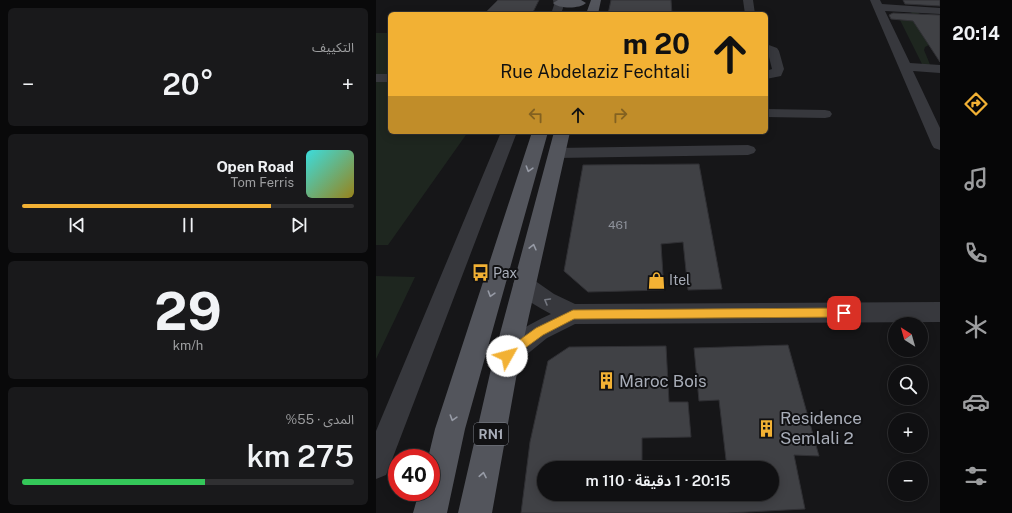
<!DOCTYPE html>
<html lang="ar">
<head>
<meta charset="utf-8">
<style>
	:root { --surface:#101012; --page:#19191b; --text:#f1f3f6; --muted:#9c9d9f; --line:#303032; --accent:#f2b134 }
	body { margin:0; font-family:"Public Sans","Noto Sans Arabic",sans-serif; background:var(--page); color:var(--text); direction:rtl; height:100vh; display:flex; flex-direction:column; font-size:15px; white-space:nowrap }
	* { box-sizing:border-box; margin:0 }
	p { font-size:13px; color:var(--muted) }
	.icon { flex:none; width:22px; height:22px; fill:none; stroke:currentColor; stroke-width:2; stroke-linecap:round; stroke-linejoin:round }
	.map { position:relative; flex:1; overflow:hidden; direction:ltr }
	.panel { display:flex; flex-direction:column; gap:8px; padding:8px; background:#09090a; width:376px }
	.panel>* { flex:none }
	.guide { position:absolute; left:12px; top:12px; width:380px; height:122px; border-radius:6px; box-shadow:0 2px 10px #0003,0 0 0 1px var(--line); direction:rtl; background:#f2b134; color:#111; overflow:hidden }
	.needle { width:26px; rotate:323deg }
	.buttons { position:absolute; left:512px; top:317px; display:grid; gap:8px }
	.buttons a { display:grid; place-items:center; width:40px; height:40px; border-radius:50%; background:var(--surface); box-shadow:0 2px 10px #0003,0 0 0 1px var(--line); font-size:20px }
	.speed { position:absolute; left:12px; top:449px; display:flex; gap:8px; font-size:20px; font-weight:700; text-align:center }
	.speed>* { display:grid; place-content:center; width:52px; height:52px; border-radius:50%; background:var(--surface); box-shadow:0 2px 10px #0003,0 0 0 1px var(--line); line-height:1 }
	.speed .limit { border:6px solid #d22; background:#fff; color:#111 }
	.pin { position:absolute; display:grid; place-items:center; width:34px; height:34px; color:#fff; margin:-17px; border-radius:8px; box-shadow:0 2px 6px #0006 }
	.me { position:absolute; width:44px; margin:-22px; rotate:52deg; stroke-linejoin:round; filter:drop-shadow(0 0 3px #0008) }
	.turn { display:flex; align-items:center; gap:14px; height:84px; padding:0 12px; font-size:18px }
	.turn .icon { width:52px; height:52px; stroke-width:2.5 }
	.turn b { display:block; font-size:28px; line-height:34px }
	.lanes { display:flex; align-items:center; height:38px; padding:0 12px; background:#0003; justify-content:center; gap:20px; direction:ltr }
	.lanes .off { opacity:.35 }
	.big { font-size:30px; font-weight:600; line-height:1.1 }
	.panel .card { flex:1; display:flex; flex-direction:column; justify-content:center; gap:6px; min-width:0; padding:0 14px; border-radius:6px; background:var(--page) }
	.panel .dial { align-items:center; gap:0 }
	.dial b { font-size:52px; line-height:1 }
	.song { display:flex; align-items:center; gap:12px }
	.cover { width:48px; height:48px; border-radius:6px; background:linear-gradient(135deg,hsl(180 70% 55%),hsl(50 70% 35%)) }
	.played { height:4px; border-radius:2px; background:linear-gradient(90deg,var(--accent) 75%,var(--line) 75%) }
	.keys { display:flex; justify-content:space-around; direction:ltr }
	.heat { display:flex; justify-content:space-between; align-items:center; font-size:22px; direction:ltr }
	.charge { height:6px; border-radius:3px; background:linear-gradient(90deg,#34c759 55%,var(--line) 0) }
	.trip { position:absolute; left:161px; top:461px; width:242px; height:40px; border-radius:20px; background:var(--surface); box-shadow:0 2px 10px #0003,0 0 0 1px var(--line); font-weight:600; line-height:40px; text-align:center; direction:rtl }
	main { display:flex; flex:1; min-height:0 }
	.tab-bar { display:flex; flex-direction:column; width:72px; justify-content:space-around; align-items:center; background:#060607; color:var(--muted) }
	.tab-bar .icon { width:28px; height:28px }
	.tab-bar .selected { color:var(--accent) }
	.tab-bar b { font-size:18px; color:var(--text) }
	.map>svg:first-child { display:block }
</style>
</head>
<body>
<main>
<nav class="tab-bar">
<b>20:14</b>
<svg class="icon selected" aria-label="directions" viewBox="0 0 24 24"><path d="M12 3l9 9-9 9-9-9zM9 14v-3h6M13 9l2 2-2 2"/></svg>
<svg class="icon" aria-label="music" viewBox="0 0 24 24"><path d="M9 18V5l10-2v13"/><circle cx="6" cy="18" r="3"/><circle cx="16" cy="16" r="3"/></svg>
<svg class="icon" aria-label="phone" viewBox="0 0 24 24"><path d="M5 4h4l2 5-3 2q2 4 5 5l2-3 5 2v4C11 20 4 13 5 4z"/></svg>
<svg class="icon" aria-label="climate" viewBox="0 0 24 24"><path d="M12 3v18M4 7l16 10M4 17L20 7"/></svg>
<svg class="icon" aria-label="car" viewBox="0 0 24 24"><path d="M5 17H2v-5l4-1 3-4h7l3 4 3 1v5h-3M9 17h6M6 11h13"/><circle cx="7" cy="17" r="2"/><circle cx="17" cy="17" r="2"/></svg>
<svg class="icon" aria-label="filters" viewBox="0 0 24 24"><path d="M4 7h16M4 17h16"/><circle cx="9" cy="7" r="2"/><circle cx="15" cy="17" r="2"/></svg>
</nav>
<div class="map">
<svg width="564" height="513" viewBox="0 0 564 513">
	<rect width="100%" height="100%" fill="#161618"/>
	<path fill="#1e261f" d="M535 12H542L550 25 542 29 546 32 553 45 549 47 548 50 555 67 547 66 524 20 539 21Z
		M0 33H14V132H92L12 245H0Z
		M0 276 39 277 0 359Z"/>
	<path fill="#404145" stroke="#303034" d="M122 0H163L156 14H108Z
		M235 0H295L296 14H232Z
		M527 0H564V6L529 4Z
		M517 13 564 15V62L537 21 515 19 513 15Z
		M323 164 346 289 312 290 307 242 285 244 288 290 212 292 188 271 207 165Z
		M412 345 443 456 418 455 429 509 352 513H145L154 442 172 361 193 347 290 346 293 402H312L315 437 266 438V468H168V494H396V468H351L343 400 323 401 318 348Z"/>
	<g fill="none" stroke-linecap="round" stroke-linejoin="round">
		<path fill="#37383d" fill-rule="evenodd" d="M177 0H187L188 5 185 14H175L178 5Z
			M367 0H377L379 14H369Z
			M494 0H504L506 4 564 8V14L509 11 534 63 564 65V73L537 71 564 128V150L558 148 556 145Z
			M390 44 401 48 403 51 408 69 405 76 390 79V71L396 69 392 53 390 52Z
			M0 74H14V82H0Z
			M390 109 449 110 454 111 456 114 454 117 449 118 390 117Z
			M125 132H141L14 465 10 475 0 479V431Z
			M372 145 378 147 380 150 378 153 372 155 181 158 175 157 173 153 175 149 181 148Z
			M148 275 155 278 178 294 199 304 564 302V322L199 324 171 338 139 364 131 367 123 364 119 356C127 338 157 322 175 314 162 307 144 298 137 284L141 278Z"/>
		<path fill="#53555c" fill-rule="evenodd" d="M182 0H205L210 3C204 9 183 9 177 3Z
			M215 0H225L222 14H210Z
			M156 132H172L89 429 71 513H37L43 492H55V458H52L59 429Z
			M178 132H194L144 356 116 513H82L118 356Z"/>
	</g>
	<defs><path id="oneway-chevron" d="M-2-3.5L2.5 0L-2 3.5" fill="none" stroke-width="1.6" stroke-linecap="round" stroke-linejoin="round"/></defs>
	<g stroke="#979ba6">
		<use href="#oneway-chevron" transform="translate(153 169) rotate(107)"/>
		<use href="#oneway-chevron" transform="translate(157 247) rotate(-76)"/>
		<use href="#oneway-chevron" transform="translate(115 294) rotate(107)"/>
		<use href="#oneway-chevron" transform="translate(77 418) rotate(107)"/>
		<use href="#oneway-chevron" transform="translate(107 475) rotate(-79)"/>
	</g>
	<use stroke="#757881" href="#oneway-chevron" transform="translate(171 301) rotate(-150)"/>
	<path fill="#f2b134" stroke="#9d7322" d="M468 308 472 310 473 313 472 316 468 317 198 319 167 335 134 359 131 361 127 359 125 356 127 352 160 328 197 310Z"/>
	<defs>
		<symbol id="bus-bare" viewBox="-9 -9 18 18"><path d="M-5-6H5V4H4V6H2V4H-2V6H-4V4H-5ZM-3.5-4V0h7V-4ZM-3.5 1.2v1.5H-2V1.2ZM2 1.2v1.5H3.5V1.2Z" fill="#f2b134" stroke="#111113" stroke-width="2.5" paint-order="stroke"/></symbol>
		<symbol id="shop-bare" viewBox="-9 -9 18 18"><path d="M-5-2.5h2.3a2.7 3.5 0 0 1 5.4 0H5L5.5 6h-11ZM-1.5-2.5h3a1.5 2.3 0 0 0-3 0Z" fill="#f2b134" stroke="#111113" stroke-width="2.5" paint-order="stroke"/></symbol>
		<symbol id="building-bare" viewBox="-9 -9 18 18"><path d="M-4-6H4V6H1V3H-1V6H-4ZM-2.5-4.3h1.7v1.8h-1.7ZM.8-4.3h1.7v1.8H.8ZM-2.5-1h1.7V.8h-1.7ZM.8-1h1.7V.8H.8Z" fill="#f2b134" stroke="#111113" stroke-width="2.5" paint-order="stroke"/></symbol>
	</defs>
	<g fill-rule="evenodd">
		<use href="#bus-bare" x="92" y="260" width="25" height="25"/>
		<use href="#shop-bare" x="268" y="268" width="25" height="25"/>
		<use href="#building-bare" x="218" y="368" width="25" height="25"/>
		<use href="#building-bare" x="378" y="416" width="25" height="25"/>
	</g>
	<g text-anchor="middle" dominant-baseline="central" stroke-width="4" stroke-linejoin="round" paint-order="stroke">
		<g font-size="12" fill="#8e929b">
			<text x="242" y="225">461</text>
		</g>
		<rect fill="#111113" stroke="#7b7e86" stroke-width="1" x="98" y="423" width="34" height="22" rx="3"/>
		<g font-size="13" font-weight="bold" fill="#a8adb8">
			<text x="115" y="434">RN1</text>
		</g>
		<g font-size="14" fill="#a8adb8" stroke="#111113" text-anchor="start">
			<text x="117" y="273">Pax</text>
			<text x="293" y="280">Itel</text>
		</g>
		<g font-size="17" fill="#a8adb8" stroke="#111113" text-anchor="start">
			<text x="243" y="381">Maroc Bois</text>
			<text x="404" y="418">Residence<tspan x="404" dy="20">Semlali 2</tspan></text>
		</g>
	</g>
</svg>
<div class="buttons">
<a><svg class="needle" viewBox="-14 -14 28 28"><path d="M0-13l5 13h-10z" fill="#e53935"/><path d="M0 13l5-13h-10z" fill="#9c9d9f"/></svg></a>
<a><svg class="icon" aria-label="search" viewBox="0 0 24 24"><circle cx="10" cy="10" r="6"/><path d="M15 15l6 6"/></svg></a>
<a>+</a>
<a>−</a>
</div>
<div class="speed"><div class="limit">40</div></div>
<div class="pin" style="left:468px;top:313px;background:#d93025"><svg class="icon" aria-label="arrive" viewBox="0 0 24 24"><path d="M6 21V4h12l-3 4 3 4H6"/></svg></div>
<svg class="me" style="left:131px;top:356px" viewBox="-20 -20 40 40"><circle r="19" fill="#fff"/><path d="M0-13L10 11 0 6-10 11z" fill="#f2b134"/></svg>
<div class="trip">20:15 · 1 دقيقة · 110 m</div>
<div class="guide">
<div class="turn"><svg class="icon" aria-label="ahead" viewBox="0 0 24 24"><path d="M12 20V5M6 11l6-6 6 6"/></svg><div><b>20 m</b>Rue Abdelaziz Fechtali</div></div>
<div class="lanes"><svg class="icon off" aria-label="left" viewBox="0 0 24 24"><path d="M17 20v-9H6M10 6l-5 5 5 5"/></svg><svg class="icon" aria-label="ahead" viewBox="0 0 24 24"><path d="M12 20V5M6 11l6-6 6 6"/></svg><svg class="icon off" aria-label="right" viewBox="0 0 24 24"><path d="M7 20v-9h11M14 6l5 5-5 5"/></svg></div>
</div>
</div>
<section class="panel">
<div class="card"><p>التكييف</p>
<div class="heat"><a>−</a><b class="big">20°</b><a>+</a></div>
</div>
<div class="card">
<div class="song"><i class="cover"></i><div><b>Open Road</b><p>Tom Ferris</p></div></div>
<div class="played"></div>
<div class="keys"><svg class="icon" aria-label="previous" viewBox="0 0 24 24"><path d="M18 5L8 12l10 7zM5 5v14"/></svg><svg class="icon" aria-label="pause" viewBox="0 0 24 24"><path d="M8 5v14M16 5v14"/></svg><svg class="icon" aria-label="next" viewBox="0 0 24 24"><path d="M6 5l10 7-10 7zM19 5v14"/></svg></div>
</div>
<div class="card dial"><b>29</b><p>km/h</p></div>
<div class="card"><p>المدى · 55%</p><b class="big">275 km</b><div class="charge"></div></div>
</section>
</main>
</body>
</html>
